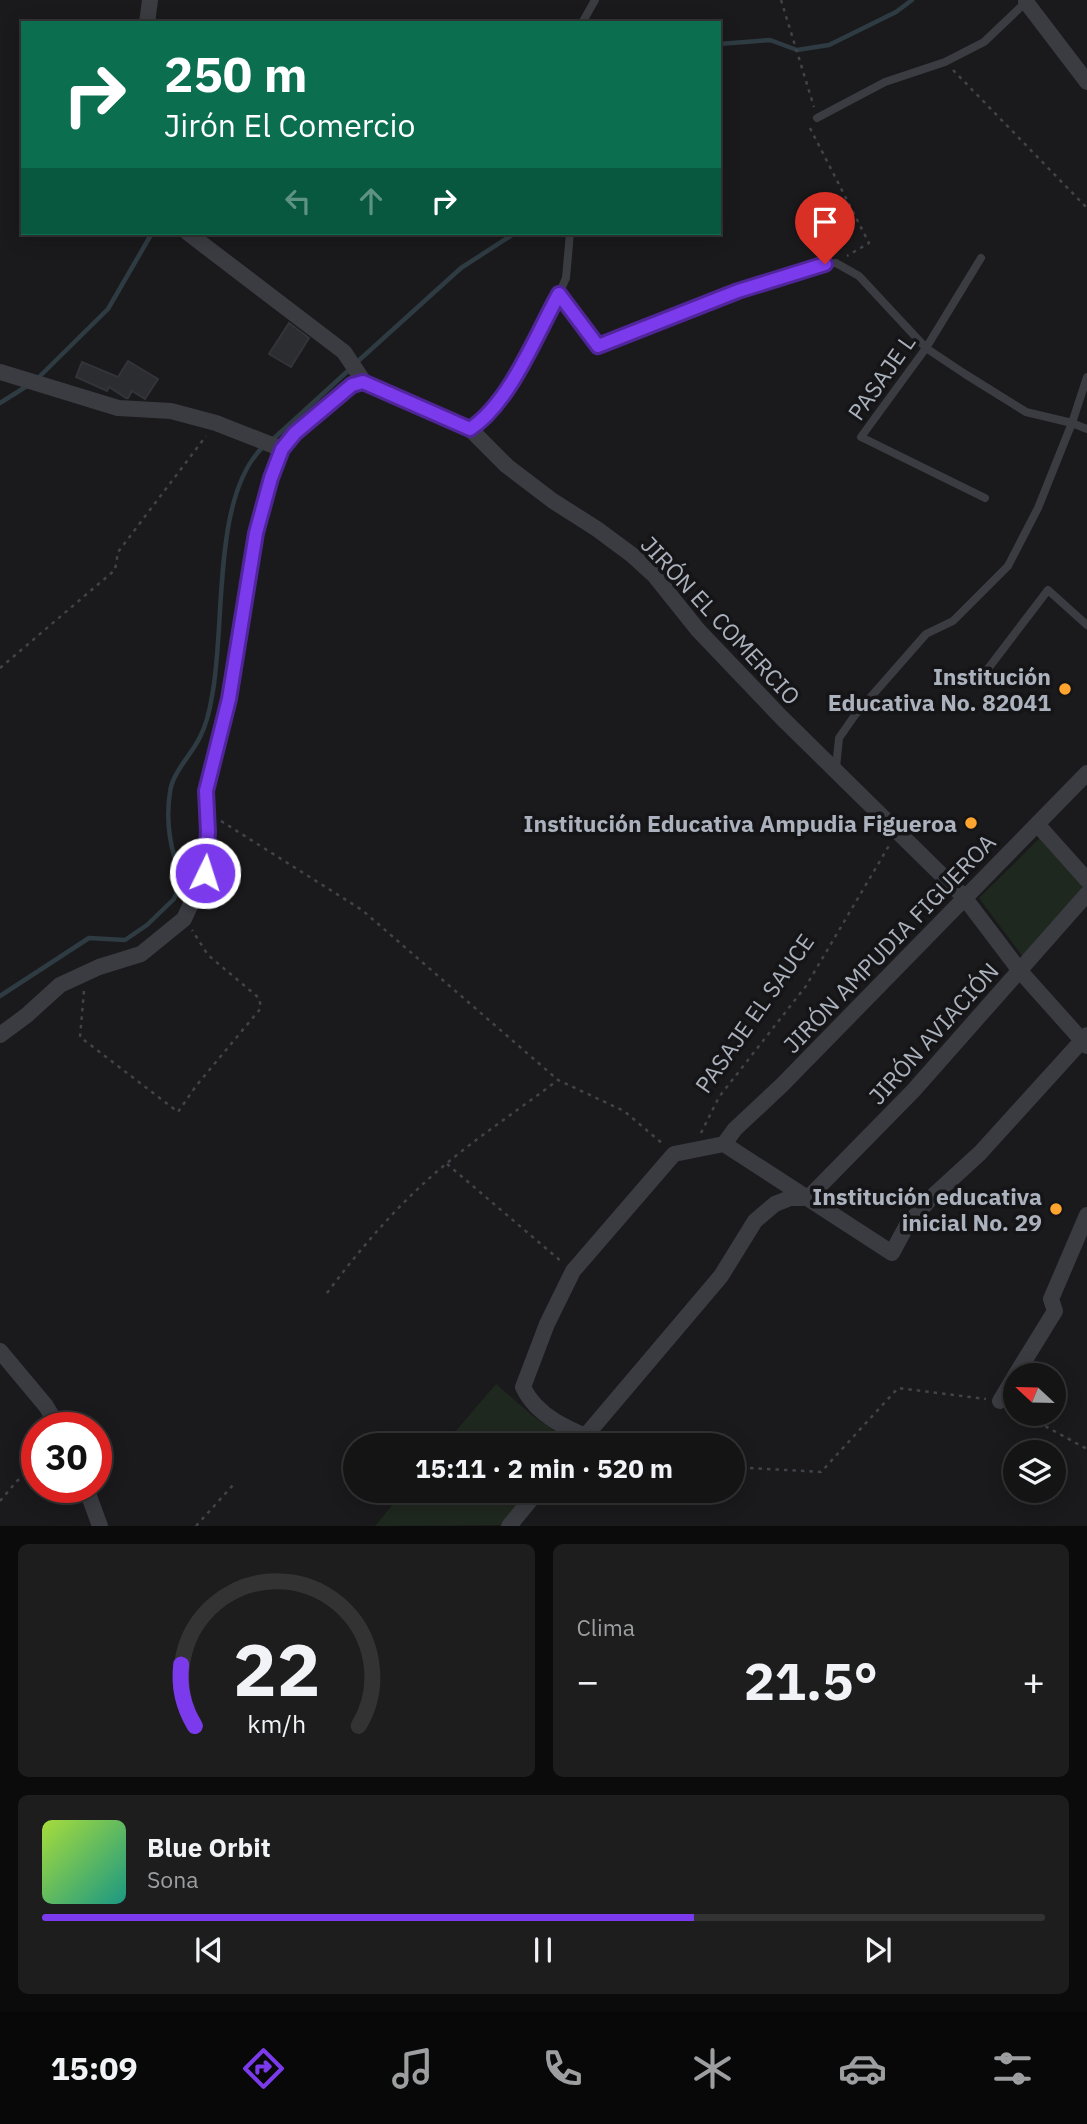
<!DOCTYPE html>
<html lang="es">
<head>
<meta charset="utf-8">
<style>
	:root { --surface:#141415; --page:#1d1d1e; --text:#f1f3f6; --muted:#9d9ea0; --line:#333334; --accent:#7c3aed }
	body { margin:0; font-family:"IBM Plex Sans",sans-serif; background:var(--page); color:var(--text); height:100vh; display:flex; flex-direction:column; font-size:26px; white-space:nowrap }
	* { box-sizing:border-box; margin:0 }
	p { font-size:23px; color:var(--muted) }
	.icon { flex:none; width:38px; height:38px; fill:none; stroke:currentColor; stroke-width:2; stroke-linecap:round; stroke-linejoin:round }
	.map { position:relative; height:1526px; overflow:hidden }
	.panel { display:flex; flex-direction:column; gap:18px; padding:18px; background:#0b0b0c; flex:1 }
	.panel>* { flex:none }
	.top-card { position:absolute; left:21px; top:21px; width:700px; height:214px; border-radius:0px; box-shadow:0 4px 18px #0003,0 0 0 2px var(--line); background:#0b6e4f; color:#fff; overflow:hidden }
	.needle { width:46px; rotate:292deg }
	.tools { position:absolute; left:1003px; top:1363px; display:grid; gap:14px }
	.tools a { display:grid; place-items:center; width:63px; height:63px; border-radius:50%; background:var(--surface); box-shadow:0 4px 18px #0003,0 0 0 2px var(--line); font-size:35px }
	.speed { position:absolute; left:21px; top:1412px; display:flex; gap:14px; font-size:35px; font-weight:700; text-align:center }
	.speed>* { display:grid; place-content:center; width:91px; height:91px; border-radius:50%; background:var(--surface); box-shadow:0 4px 18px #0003,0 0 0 2px var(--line); line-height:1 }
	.speed .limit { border:10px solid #d22; background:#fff; color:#111 }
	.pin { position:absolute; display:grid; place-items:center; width:60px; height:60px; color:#fff; margin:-72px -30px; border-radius:50% 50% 50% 0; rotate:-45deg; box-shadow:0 0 7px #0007 }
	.pin .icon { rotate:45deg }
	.me { position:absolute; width:77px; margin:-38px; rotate:4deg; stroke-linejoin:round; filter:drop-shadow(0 0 5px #0008) }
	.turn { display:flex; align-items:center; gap:24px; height:147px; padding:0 28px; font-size:32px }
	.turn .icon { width:91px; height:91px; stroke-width:2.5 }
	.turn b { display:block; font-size:49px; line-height:60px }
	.lanes { display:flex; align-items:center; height:66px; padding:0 28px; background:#0003; justify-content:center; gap:35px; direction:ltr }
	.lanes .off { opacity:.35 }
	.big { font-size:52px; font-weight:700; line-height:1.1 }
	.panel .widget { flex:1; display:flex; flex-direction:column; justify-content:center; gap:10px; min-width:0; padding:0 24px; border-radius:10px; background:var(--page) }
	.panel .dial { align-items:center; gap:0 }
	.dial svg { height:182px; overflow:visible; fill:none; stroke:var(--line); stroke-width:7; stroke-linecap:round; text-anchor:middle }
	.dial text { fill:var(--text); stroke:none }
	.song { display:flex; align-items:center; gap:21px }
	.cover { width:84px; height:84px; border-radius:10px; background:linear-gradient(135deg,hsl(80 70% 55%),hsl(170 70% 35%)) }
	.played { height:7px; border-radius:4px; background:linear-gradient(90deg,var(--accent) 65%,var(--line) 65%) }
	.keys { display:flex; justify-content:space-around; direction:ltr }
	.heat { display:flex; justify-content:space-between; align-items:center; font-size:38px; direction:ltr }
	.panel .tiles { flex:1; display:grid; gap:18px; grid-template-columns:1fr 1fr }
	.widget:last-child { grid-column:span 2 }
	.trip { position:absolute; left:343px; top:1433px; width:402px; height:70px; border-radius:35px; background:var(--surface); box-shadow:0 4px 18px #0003,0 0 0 2px var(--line); font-weight:700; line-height:70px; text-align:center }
	.tabs { display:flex; height:112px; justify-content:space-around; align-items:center; background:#080808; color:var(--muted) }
	.tabs .icon { width:49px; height:49px }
	.tabs .selected { color:var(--accent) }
	.tabs b { font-size:32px; color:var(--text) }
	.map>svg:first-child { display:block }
</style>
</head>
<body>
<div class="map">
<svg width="1087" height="1526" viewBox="0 0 1087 1526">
	<rect width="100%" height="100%" fill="#1a1a1c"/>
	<path fill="#1f281f" d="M1040 838 1084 886 1023 957 979 898Z
		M496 1384 533 1416 571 1442 568 1446H443Z
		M404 1491H530L501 1525 375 1526Z"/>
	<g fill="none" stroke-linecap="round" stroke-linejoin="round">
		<path stroke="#2e3b42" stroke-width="4.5" d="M719 44 770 40 797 50 829 45 896 12 912 0
			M356 363 461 268 515 233
			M37 379 108 309 152 233
			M0 403 27 386
			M271 441 350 369
			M0 996 89 938 125 940 147 925 174 899 182 880C171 851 165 824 170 792 172 773 192 754 200 737 206 725 210 709 212 696 226 627 211 495 264 446"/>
	</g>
	<path fill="#2c2d30" stroke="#333439" stroke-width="2" d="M289 323 309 338 291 367 269 354Z
		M128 361 158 379 145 399 132 391 128 398H126L109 387 107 391 76 377 82 362 118 377Z"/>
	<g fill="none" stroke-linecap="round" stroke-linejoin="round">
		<path stroke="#404349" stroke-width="2.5" stroke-dasharray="3.5 5" stroke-linecap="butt" d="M781 0 814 107
			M953 70 1087 208
			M810 128 869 243 847 256
			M0 668 115 570 118 552 206 436
			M221 821 362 910 558 1080 624 1111 663 1144
			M84 991 80 1037 178 1112 196 1086 261 1008 259 998 208 955 192 930
			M701 1133 719 1097 806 986 890 844
			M447 1164 562 1262
			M327 1293C363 1245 401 1201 447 1163 482 1134 521 1108 558 1080
			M1023 1414 1087 1449
			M733 1467 821 1472 898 1388 986 1399
			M0 1501 17 1481 37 1464
			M196 1526 234 1484"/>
		<path stroke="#3a3c42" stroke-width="8" d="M582 23 595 0
			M817 118 885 82 945 62 984 42 1026 2
			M981 258 926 348 861 437 985 498
			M559 294 598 346 738 291 825 264 836 263 859 276 926 348 965 374 1026 412 1072 423 1087 429
			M470 429 485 420 512 380 559 294 566 278 570 233
			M987 670 1048 590 1087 625
			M836 768 839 738 855 715 926 634 953 621 1008 566 1038 508 1072 423 1087 377"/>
		<path stroke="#3a3c42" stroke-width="16" d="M1026 2 1087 82
			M147 23 150 0
			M188 233 344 352 364 382 470 429 507 466 553 501 597 529 632 555 654 575 698 630 781 717 964 897 1020 971 1087 1046
			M0 372 118 408 171 411 216 423 282 449
			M1037 824 1087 880
			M0 1035 27 1015 60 985 99 967 141 954 184 919 205 873 208 832 206 791 229 699 256 533 271 478 282 449 295 433 352 385 364 382
			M724 1144 735 1129 782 1085 1087 773
			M724 1144 892 1253 907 1225 932 1197 980 1153 1087 1035
			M0 1351 46 1406 59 1428
			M1015 1376 1055 1311 1051 1299 1087 1215
			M1000 1401 1015 1376
			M577 1446 721 1276 755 1221 775 1204 790 1198H808L913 1091 1087 894
			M610 1446C578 1433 538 1420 523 1387L547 1324 573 1271 674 1154 724 1144
			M86 1488 100 1526
			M509 1526 538 1491"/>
	</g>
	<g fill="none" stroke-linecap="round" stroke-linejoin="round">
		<defs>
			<path id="route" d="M205 873 208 832 206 791 229 699 256 533 271 478 282 449 295 433 352 385 363 382 470 429C510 403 536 335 559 294L598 346 738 291 825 264"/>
		</defs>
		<use href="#route" stroke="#51269a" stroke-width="18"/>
		<use href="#route" stroke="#7c3aed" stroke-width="12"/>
	</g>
	<g fill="#ffa52f" stroke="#151517" stroke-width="2.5">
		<circle cx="1065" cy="689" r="7"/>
		<circle cx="971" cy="823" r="7"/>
		<circle cx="1056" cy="1209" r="7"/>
	</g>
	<g text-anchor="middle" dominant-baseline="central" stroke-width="7" stroke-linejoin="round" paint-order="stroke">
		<g font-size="23" fill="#abb2bd" stroke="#151517">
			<text transform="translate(881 377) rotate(-55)">PASAJE L</text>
			<text transform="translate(721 620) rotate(47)">JIRÓN EL COMERCIO</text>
			<text transform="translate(889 943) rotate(-46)">JIRÓN AMPUDIA FIGUEROA</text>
			<text transform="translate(754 1013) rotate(-55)">PASAJE EL SAUCE</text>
			<text transform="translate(933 1033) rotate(-48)">JIRÓN AVIACIÓN</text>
		</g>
		<g font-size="23" font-weight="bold" fill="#abb2bd" stroke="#151517" text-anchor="end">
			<text x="1051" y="676">Institución<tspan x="1051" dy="26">Educativa No. 82041</tspan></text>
			<text x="957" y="823">Institución Educativa Ampudia Figueroa</text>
			<text x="1042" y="1196">Institución educativa<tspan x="1042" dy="26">inicial No. 29</tspan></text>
		</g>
	</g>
</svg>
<div class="tools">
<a><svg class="needle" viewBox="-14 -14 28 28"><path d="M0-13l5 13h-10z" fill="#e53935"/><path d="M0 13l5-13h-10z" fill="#9d9ea0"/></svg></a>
<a><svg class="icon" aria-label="layers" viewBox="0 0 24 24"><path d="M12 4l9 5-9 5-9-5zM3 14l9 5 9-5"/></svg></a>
</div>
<div class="speed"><div class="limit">30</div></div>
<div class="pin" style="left:825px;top:264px;background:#d93025"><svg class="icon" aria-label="arrive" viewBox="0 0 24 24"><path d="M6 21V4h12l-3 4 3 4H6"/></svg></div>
<svg class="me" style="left:205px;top:873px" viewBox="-20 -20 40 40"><circle r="17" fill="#7c3aed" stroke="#fff" stroke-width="3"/><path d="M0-11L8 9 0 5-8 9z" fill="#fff"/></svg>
<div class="trip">15:11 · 2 min · 520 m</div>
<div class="top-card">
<div class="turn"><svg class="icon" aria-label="right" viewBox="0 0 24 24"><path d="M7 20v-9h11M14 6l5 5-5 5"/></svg><div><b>250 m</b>Jirón El Comercio</div></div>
<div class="lanes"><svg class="icon off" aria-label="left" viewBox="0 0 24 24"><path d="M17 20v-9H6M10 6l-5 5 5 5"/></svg><svg class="icon off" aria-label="ahead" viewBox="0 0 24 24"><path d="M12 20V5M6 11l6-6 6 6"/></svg><svg class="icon" aria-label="right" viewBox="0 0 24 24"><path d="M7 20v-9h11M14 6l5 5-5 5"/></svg></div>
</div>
</div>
<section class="panel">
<div class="tiles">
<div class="widget dial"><svg viewBox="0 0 100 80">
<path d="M14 69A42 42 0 1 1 86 69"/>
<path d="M14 69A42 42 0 0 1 8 42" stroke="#7c3aed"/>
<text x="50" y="56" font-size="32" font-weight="700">22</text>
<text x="50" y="72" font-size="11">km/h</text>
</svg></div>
<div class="widget"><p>Clima</p>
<div class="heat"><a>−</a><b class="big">21.5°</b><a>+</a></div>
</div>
<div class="widget">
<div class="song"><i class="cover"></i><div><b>Blue Orbit</b><p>Sona</p></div></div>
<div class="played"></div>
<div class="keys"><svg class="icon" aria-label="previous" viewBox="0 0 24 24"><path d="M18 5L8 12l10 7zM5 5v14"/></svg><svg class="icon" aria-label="pause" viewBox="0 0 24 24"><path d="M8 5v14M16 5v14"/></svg><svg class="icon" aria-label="next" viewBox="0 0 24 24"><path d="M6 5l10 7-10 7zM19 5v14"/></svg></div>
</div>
</div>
</section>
<nav class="tabs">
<b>15:09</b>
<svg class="icon selected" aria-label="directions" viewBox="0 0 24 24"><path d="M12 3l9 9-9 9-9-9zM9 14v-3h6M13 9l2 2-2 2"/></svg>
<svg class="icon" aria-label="music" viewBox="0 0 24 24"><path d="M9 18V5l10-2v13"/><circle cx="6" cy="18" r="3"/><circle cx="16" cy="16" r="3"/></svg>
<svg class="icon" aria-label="phone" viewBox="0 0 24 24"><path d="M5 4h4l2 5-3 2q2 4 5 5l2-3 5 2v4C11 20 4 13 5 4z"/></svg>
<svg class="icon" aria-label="climate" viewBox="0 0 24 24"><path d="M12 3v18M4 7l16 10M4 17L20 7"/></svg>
<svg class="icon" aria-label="car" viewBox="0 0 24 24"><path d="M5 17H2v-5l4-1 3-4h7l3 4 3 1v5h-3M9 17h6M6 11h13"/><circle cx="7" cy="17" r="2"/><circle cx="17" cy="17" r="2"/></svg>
<svg class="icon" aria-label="filters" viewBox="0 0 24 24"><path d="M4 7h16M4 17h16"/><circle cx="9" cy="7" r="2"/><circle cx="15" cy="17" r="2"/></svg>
</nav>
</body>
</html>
